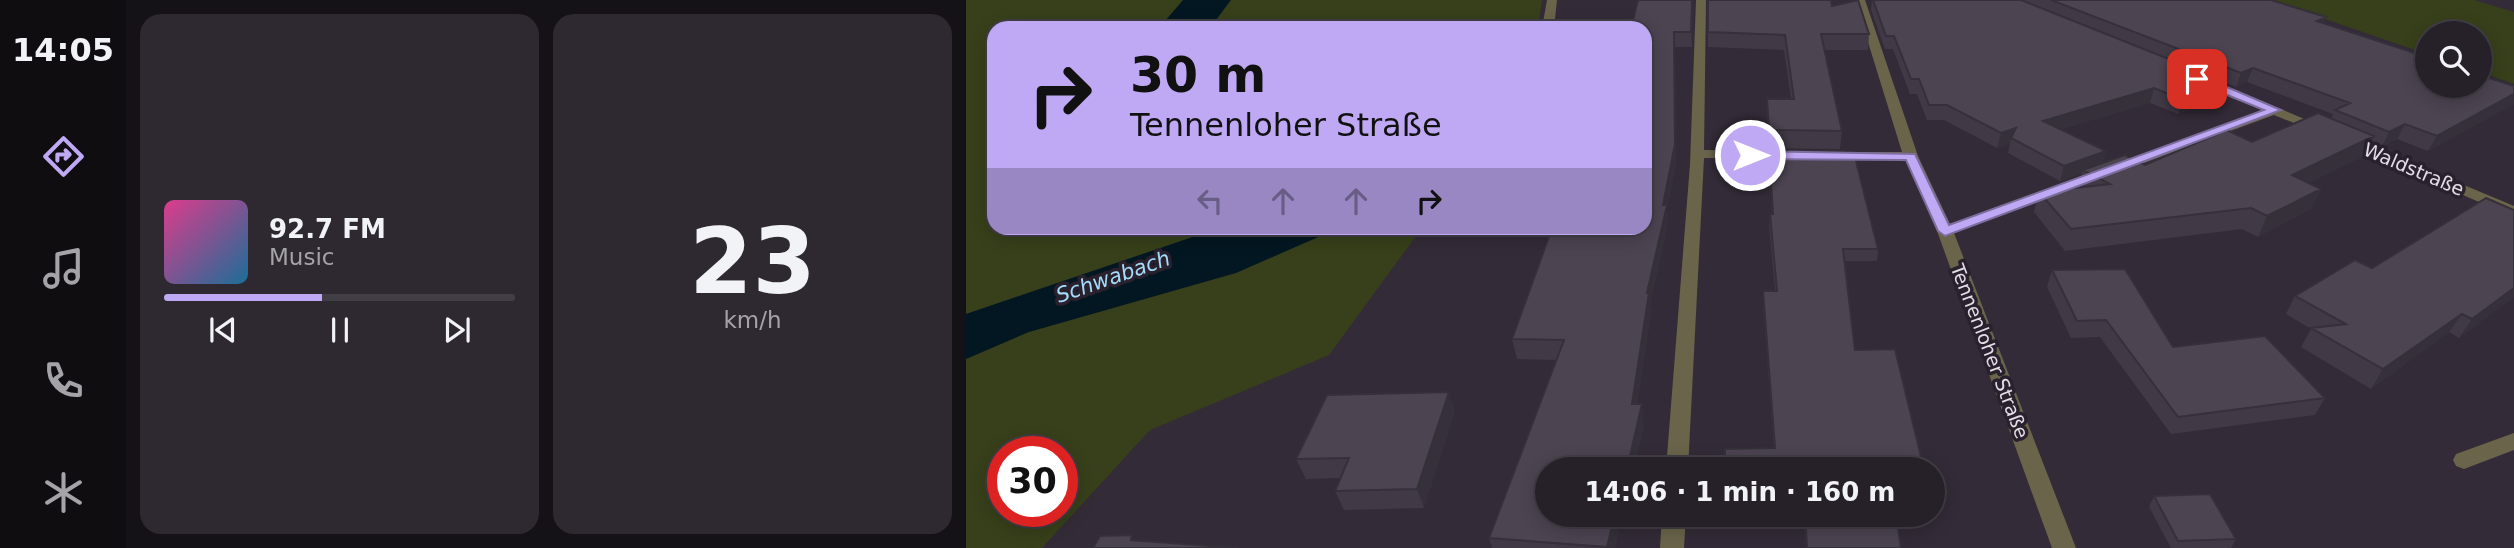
<!DOCTYPE html>
<html lang="en">
<head>
<meta charset="utf-8">
<style>
	:root { --surface:#262029; --page:#2e2831; --text:#f1f3f6; --muted:#a4a3a8; --line:#423e46; --accent:#bfa9f4 }
	body { margin:0; font-family:"DejaVu Sans",sans-serif; background:var(--page); color:var(--text); height:100vh; display:flex; flex-direction:column; font-size:26px; white-space:nowrap }
	* { box-sizing:border-box; margin:0 }
	p { font-size:23px; color:var(--muted) }
	.icon { flex:none; width:38px; height:38px; fill:none; stroke:currentColor; stroke-width:2; stroke-linecap:round; stroke-linejoin:round }
	.map { position:relative; flex:1; overflow:hidden }
	.side { display:flex; flex-direction:column; gap:14px; padding:14px; background:#151217; width:840px }
	.side>* { flex:none }
	.hud { position:absolute; left:21px; top:21px; width:665px; height:214px; border-radius:21px; box-shadow:0 4px 18px #0003,0 0 0 2px var(--line); background:#bfa9f4; color:#111; overflow:hidden }
	.controls { position:absolute; left:1449px; top:21px; display:grid; gap:14px }
	.controls a { display:grid; place-items:center; width:77px; height:77px; border-radius:50%; background:var(--surface); box-shadow:0 4px 18px #0003,0 0 0 2px var(--line); font-size:35px }
	.speed { position:absolute; left:21px; top:436px; display:flex; gap:14px; font-size:35px; font-weight:700; text-align:center }
	.speed>* { display:grid; place-content:center; width:91px; height:91px; border-radius:50%; background:var(--surface); box-shadow:0 4px 18px #0003,0 0 0 2px var(--line); line-height:1 }
	.speed .limit { border:10px solid #d22; background:#fff; color:#111 }
	.pin { position:absolute; display:grid; place-items:center; width:60px; height:60px; color:#fff; margin:-30px; border-radius:14px; box-shadow:0 4px 10px #0006 }
	.me { position:absolute; width:77px; margin:-38px; rotate:90deg; stroke-linejoin:round; filter:drop-shadow(0 0 5px #0008) }
	.turn { display:flex; align-items:center; gap:24px; height:147px; padding:0 28px; font-size:32px }
	.turn .icon { width:91px; height:91px; stroke-width:2.5 }
	.turn b { display:block; font-size:49px; line-height:60px }
	.lanes { display:flex; align-items:center; height:66px; padding:0 28px; background:#0003; justify-content:center; gap:35px; direction:ltr }
	.lanes .off { opacity:.35 }
	.side .card { flex:1; display:flex; flex-direction:column; justify-content:center; gap:10px; min-width:0; padding:0 24px; border-radius:21px; background:var(--page) }
	.side .dial { align-items:center; gap:0 }
	.dial b { font-size:91px; line-height:1 }
	.song { display:flex; align-items:center; gap:21px }
	.cover { width:84px; height:84px; border-radius:10px; background:linear-gradient(135deg,hsl(330 70% 55%),hsl(200 70% 35%)) }
	.played { height:7px; border-radius:4px; background:linear-gradient(90deg,var(--accent) 45%,var(--line) 45%) }
	.keys { display:flex; justify-content:space-around; direction:ltr }
	.side .tiles { flex:1; display:grid; gap:14px; grid-template-columns:repeat(2,1fr) }
	.trip { position:absolute; left:569px; top:457px; width:410px; height:70px; border-radius:35px; background:var(--surface); box-shadow:0 4px 18px #0003,0 0 0 2px var(--line); font-weight:600; line-height:70px; text-align:center }
	main { display:flex; flex:1; min-height:0 }
	.menu { display:flex; flex-direction:column; width:126px; justify-content:space-around; align-items:center; background:#0f0d10; color:var(--muted) }
	.menu .icon { width:49px; height:49px }
	.menu .current { color:var(--accent) }
	.menu b { font-size:32px; color:var(--text) }
	.map>svg:first-child { display:block }
</style>
</head>
<body>
<main>
<nav class="menu">
<b>14:05</b>
<svg class="icon current" aria-label="directions" viewBox="0 0 24 24"><path d="M12 3l9 9-9 9-9-9zM9 14v-3h6M13 9l2 2-2 2"/></svg>
<svg class="icon" aria-label="music" viewBox="0 0 24 24"><path d="M9 18V5l10-2v13"/><circle cx="6" cy="18" r="3"/><circle cx="16" cy="16" r="3"/></svg>
<svg class="icon" aria-label="phone" viewBox="0 0 24 24"><path d="M5 4h4l2 5-3 2q2 4 5 5l2-3 5 2v4C11 20 4 13 5 4z"/></svg>
<svg class="icon" aria-label="climate" viewBox="0 0 24 24"><path d="M12 3v18M4 7l16 10M4 17L20 7"/></svg>
</nav>
<section class="side">
<div class="tiles">
<div class="card">
<div class="song"><i class="cover"></i><div><b>92.7 FM</b><p>Music</p></div></div>
<div class="played"></div>
<div class="keys"><svg class="icon" aria-label="previous" viewBox="0 0 24 24"><path d="M18 5L8 12l10 7zM5 5v14"/></svg><svg class="icon" aria-label="pause" viewBox="0 0 24 24"><path d="M8 5v14M16 5v14"/></svg><svg class="icon" aria-label="next" viewBox="0 0 24 24"><path d="M6 5l10 7-10 7zM19 5v14"/></svg></div>
</div>
<div class="card dial"><b>23</b><p>km/h</p></div>
</div>
</section>
<div class="map">
<svg width="1548" height="548" viewBox="0 0 1548 548">
	<rect width="100%" height="100%" fill="#332b37"/>
	<path fill="#37401a" fill-rule="evenodd" d="M0 0H576L572 28H28V228H456L363 355 184 430 76 548H0V359L62 331 59 296 0 314ZM37 452H96V511H37Z
		M1303 0H1508L1548 12V84L1514 72V33H1461V54Z"/>
	<path fill="#031722" d="M217 0H265L244 28H193Z
		M253 228H373L270 273 63 332 0 359V314Z"/>
	<g fill="none" stroke-linecap="round" stroke-linejoin="round">
		<path fill="#6a644a" fill-rule="evenodd" d="M581 0H591L588 28H576Z
			M730 0H740L738 150 825 151 832 155 825 159 738 158 722 469H700L724 164Z
			M889 0H899L952 156 984 224 1297 110 1231 83V77H1239L1362 129 1360 132H1350L1308 115 988 233 1110 548H1086L971 231 940 160H857L850 156 857 152H936Z
			M1381 136 1548 206V217L1376 143V137Z
			M1548 433V450L1498 469 1490 466 1487 460 1490 454Z
			M696 514H720L718 548H694Z"/>
	</g>
	<path fill="#413a46" fill-rule="evenodd" d="M672 0H727L726 47H709L710 162 701 209 702 224 684 305 685 313 671 404 678 425 668 469H581V514H657L649 548H526L523 538 591 360 551 359 546 339 679 228Z
		M906 0H1305L1360 17 1357 23 1548 86V104L1462 151 1431 139 1416 147 1405 142 1398 156 1342 183 1355 189 1345 209 1292 237 1276 229 1099 251 1068 212 1073 192 1112 187 1116 173 1094 181 1042 153 1044 144 1031 148 978 120H961L951 94H944L927 49H919L905 10ZM1258 82 1270 87 1281 82 1367 114 1365 119 1286 142 1179 165 1136 164 1140 151 1095 129 1184 103 1212 114 1253 95Z
		M866 6 903 34 902 50H858L876 131 874 149 802 148 801 99H825L818 50 742 47V32Z
		M803 151 912 249 911 261H878L889 350 958 469 808 448 797 303V291H809L803 225 804 214H806Z
		M1548 210V297L1493 338 1483 332 1405 389 1335 347 1345 329 1320 314 1329 296 1406 268Z
		M1086 270 1207 347 1359 398 1349 415 1205 434 1134 337 1105 338 1081 287Z
		M489 411 458 508 378 510 369 491 374 478 340 479 330 459Z
		M1188 496 1270 539 1265 548H1205L1183 507Z
		M760 514H930L935 548H840L838 520 760 521Z"/>
	<path fill="#353039" d="M726 0H727L726 47 725 32Z
		M1360 17 1354 30 1351 21Z
		M708 32 710 162 701 209 702 224 684 305 685 313 668 424 666 404 681 293 697 205Z
		M1287 68 1281 82 1270 87 1275 73Z
		M1258 81 1253 95 1212 114 1217 100Z
		M1188 88 1184 103 1074 135 1077 121Z
		M1548 94V104L1462 151 1471 136Z
		M1439 124 1431 139 1416 147 1423 132Z
		M1050 128 1045 138 1044 144 1031 148 1035 133Z
		M1408 136 1398 156 1316 196 1326 175Z
		M1140 151 1135 166 1117 170 1116 173 1094 181 1098 166Z
		M1355 189 1345 209 1292 237 1301 216Z
		M1548 288V297L1493 338 1506 319Z
		M1496 314 1483 332 1405 389 1417 369Z
		M483 392 489 411 458 508 451 489Z
		M676 404 678 425 668 469H661Z
		M649 514H657L649 548H641Z"/>
	<path fill="#4c4451" stroke="#353039" stroke-width="2" d="M672 0H726L725 32H708L709 144 697 205H701L681 293H683L666 404H676L661 469H581V514H649L641 547 523 538 598 340 546 339 586 228H679V28H665Z
		M742 0H865L866 6 892 0 903 34H855L876 131 803 130 801 99H828L819 35 742 32Z
		M907 0H1055L1258 81 1217 100 1188 88 1077 121 1140 151 1098 166 1045 138 1050 128 1035 133 981 105H963L953 79H945L928 36H920Z
		M1085 0H1305L1360 17 1351 21 1461 57V86H1514V75L1548 86V94L1471 136 1439 124 1423 132 1369 110 1384 103 1287 68 1275 73Z
		M1352 113 1408 136 1326 175 1355 189 1301 216 1285 208 1105 229 1073 192 1144 184 1117 170 1159 155 1179 165 1261 130 1286 142Z
		M803 151H878L880 157H889L912 249H877L889 350 929 349 958 469H759V449L809 448 797 291H811L804 214H807Z
		M1520 198 1548 210V288L1506 319 1496 314 1417 369 1345 328 1380 324 1329 296 1389 260 1406 268Z
		M1159 269 1207 347 1299 336 1359 398 1212 417 1140 320 1111 321 1086 270Z
		M483 392 451 489 369 491 383 458 330 459 361 395Z
		M1244 494 1270 539 1212 541 1188 496Z
		M839 514H930L935 548H841Z
		M166 535 165 540 271 548H127L134 536Z"/>
	<path fill="#bfa9f4" stroke="#7c6e9f" stroke-width="2" d="M1227 76H1235L1315 110 979 236 972 231 940 160 784 159 778 155 784 151 949 154 983 225 1298 110 1227 81Z"/>
	<g text-anchor="middle" dominant-baseline="central" stroke-width="7" stroke-linejoin="round" paint-order="stroke">
		<g font-size="19" fill="#e4dee6" stroke="#29212d">
			<text transform="translate(1448 169) rotate(23)">Waldstraße</text>
			<text transform="translate(1024 351) rotate(69)">Tennenloher Straße</text>
		</g>
		<g font-size="21" font-style="italic" fill="#a5dcfb" stroke="#29212d">
			<text transform="translate(147 277) rotate(-19)">Schwabach</text>
		</g>
	</g>
</svg>
<div class="controls">
<a><svg class="icon" aria-label="search" viewBox="0 0 24 24"><circle cx="10" cy="10" r="6"/><path d="M15 15l6 6"/></svg></a>
</div>
<div class="speed"><div class="limit">30</div></div>
<div class="pin" style="left:1231px;top:79px;background:#d93025"><svg class="icon" aria-label="arrive" viewBox="0 0 24 24"><path d="M6 21V4h12l-3 4 3 4H6"/></svg></div>
<svg class="me" style="left:784px;top:155px" viewBox="-20 -20 40 40"><circle r="17" fill="#bfa9f4" stroke="#fff" stroke-width="3"/><path d="M0-11L8 9 0 5-8 9z" fill="#fff"/></svg>
<div class="trip">14:06 · 1 min · 160 m</div>
<div class="hud">
<div class="turn"><svg class="icon" aria-label="right" viewBox="0 0 24 24"><path d="M7 20v-9h11M14 6l5 5-5 5"/></svg><div><b>30 m</b>Tennenloher Straße</div></div>
<div class="lanes"><svg class="icon off" aria-label="left" viewBox="0 0 24 24"><path d="M17 20v-9H6M10 6l-5 5 5 5"/></svg><svg class="icon off" aria-label="ahead" viewBox="0 0 24 24"><path d="M12 20V5M6 11l6-6 6 6"/></svg><svg class="icon off" aria-label="ahead" viewBox="0 0 24 24"><path d="M12 20V5M6 11l6-6 6 6"/></svg><svg class="icon" aria-label="right" viewBox="0 0 24 24"><path d="M7 20v-9h11M14 6l5 5-5 5"/></svg></div>
</div>
</div>
</main>
</body>
</html>
